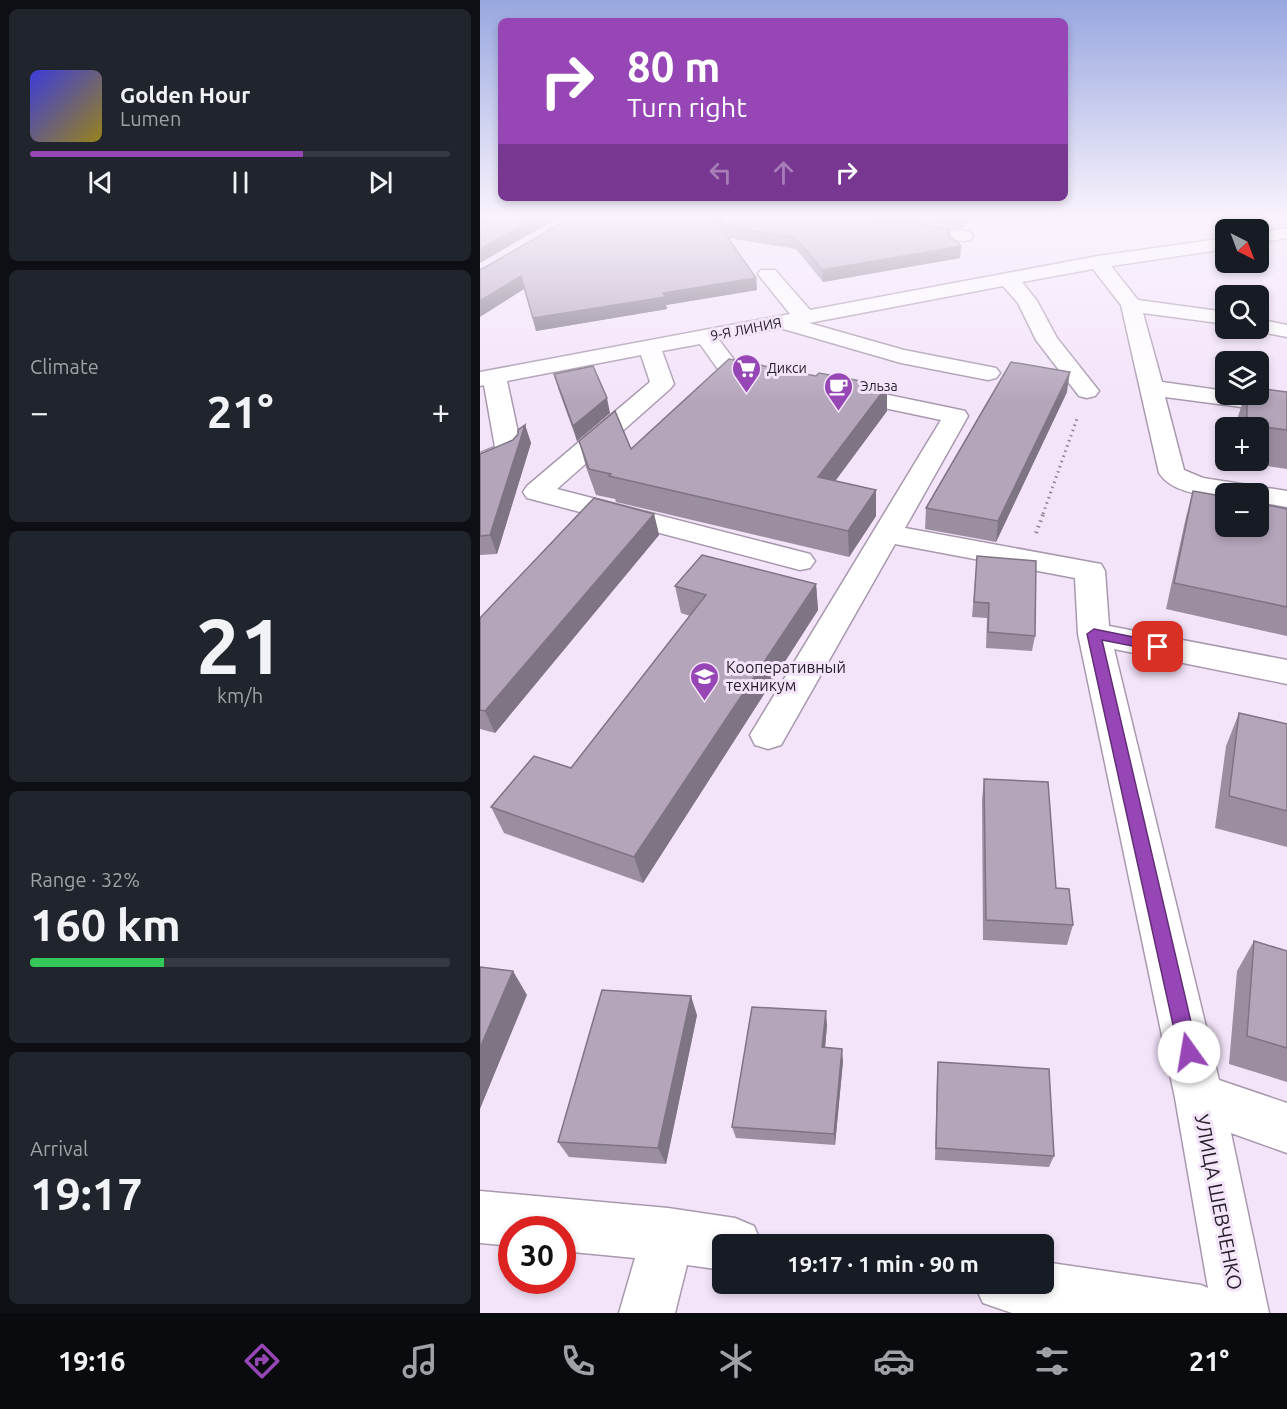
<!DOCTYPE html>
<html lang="en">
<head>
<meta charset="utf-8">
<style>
	:root { --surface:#171b24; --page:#20242c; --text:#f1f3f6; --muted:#9ea1a6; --line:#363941; --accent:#9746b6 }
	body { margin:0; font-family:Ubuntu,sans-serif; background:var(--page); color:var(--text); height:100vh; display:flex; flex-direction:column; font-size:22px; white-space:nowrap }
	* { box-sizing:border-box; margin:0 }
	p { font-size:20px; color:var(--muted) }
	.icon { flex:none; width:33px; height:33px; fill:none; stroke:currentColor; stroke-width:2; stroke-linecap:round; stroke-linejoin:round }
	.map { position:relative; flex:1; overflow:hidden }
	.details { display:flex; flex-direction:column; gap:9px; padding:9px; background:#0d0f14; width:480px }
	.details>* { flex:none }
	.hud { position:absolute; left:18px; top:18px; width:570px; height:183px; border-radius:9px; box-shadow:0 3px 9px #0003; background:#9746b6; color:#fff; overflow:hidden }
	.needle { width:39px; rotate:138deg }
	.fabs { position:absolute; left:735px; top:219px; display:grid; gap:12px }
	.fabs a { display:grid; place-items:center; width:54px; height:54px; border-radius:9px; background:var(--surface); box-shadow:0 3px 9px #0003; font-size:30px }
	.speed { position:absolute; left:18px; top:1216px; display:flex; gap:12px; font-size:30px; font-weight:700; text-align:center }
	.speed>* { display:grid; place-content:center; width:78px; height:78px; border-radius:50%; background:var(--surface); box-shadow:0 3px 9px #0003; line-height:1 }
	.speed .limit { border:9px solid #d22; background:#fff; color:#111 }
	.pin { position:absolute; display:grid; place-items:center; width:51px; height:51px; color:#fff; margin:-26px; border-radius:12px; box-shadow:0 3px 9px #0006 }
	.me { position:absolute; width:66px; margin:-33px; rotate:347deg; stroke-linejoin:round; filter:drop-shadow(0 0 4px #0008) }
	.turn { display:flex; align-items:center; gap:21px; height:126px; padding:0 30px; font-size:27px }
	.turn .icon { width:78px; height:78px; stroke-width:2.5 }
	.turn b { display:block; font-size:42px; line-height:51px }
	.lanes { display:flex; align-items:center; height:57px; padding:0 30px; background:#0003; justify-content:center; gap:30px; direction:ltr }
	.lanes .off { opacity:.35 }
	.big { font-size:45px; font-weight:600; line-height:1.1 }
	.details .card { flex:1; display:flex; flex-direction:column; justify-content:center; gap:9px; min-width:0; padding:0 21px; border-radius:9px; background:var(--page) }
	.details .dial { align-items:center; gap:0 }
	.dial b { font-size:78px; line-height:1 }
	.song { display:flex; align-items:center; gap:18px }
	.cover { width:72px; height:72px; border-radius:9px; background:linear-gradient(135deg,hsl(240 70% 55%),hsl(50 70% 35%)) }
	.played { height:6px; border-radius:3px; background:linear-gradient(90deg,var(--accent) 65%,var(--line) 65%) }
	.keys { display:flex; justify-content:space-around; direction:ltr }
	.heat { display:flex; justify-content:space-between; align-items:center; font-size:33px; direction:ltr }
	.charge { height:9px; border-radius:4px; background:linear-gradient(90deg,#34c759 32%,var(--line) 0) }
	.trip { position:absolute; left:232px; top:1234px; width:342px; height:60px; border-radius:9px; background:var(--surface); box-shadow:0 3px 9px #0003; font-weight:600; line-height:60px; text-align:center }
	.tab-bar { display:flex; height:96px; justify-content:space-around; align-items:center; background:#090b0e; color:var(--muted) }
	.tab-bar .icon { width:42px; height:42px }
	.tab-bar .active { color:var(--accent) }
	.tab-bar b { font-size:27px; color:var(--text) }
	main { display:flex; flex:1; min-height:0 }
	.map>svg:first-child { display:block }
</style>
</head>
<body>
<main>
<section class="details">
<div class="card">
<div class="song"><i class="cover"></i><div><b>Golden Hour</b><p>Lumen</p></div></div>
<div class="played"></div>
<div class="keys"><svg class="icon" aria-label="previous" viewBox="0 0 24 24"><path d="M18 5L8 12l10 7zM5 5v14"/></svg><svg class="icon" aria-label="pause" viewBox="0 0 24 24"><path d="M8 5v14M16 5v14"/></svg><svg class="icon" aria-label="next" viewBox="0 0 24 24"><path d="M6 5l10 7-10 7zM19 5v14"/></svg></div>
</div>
<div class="card"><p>Climate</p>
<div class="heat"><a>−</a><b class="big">21°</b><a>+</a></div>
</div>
<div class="card dial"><b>21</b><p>km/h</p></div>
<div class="card"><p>Range · 32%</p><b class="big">160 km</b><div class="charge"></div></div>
<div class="card"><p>Arrival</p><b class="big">19:17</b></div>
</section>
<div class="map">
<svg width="807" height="1313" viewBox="0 0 807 1313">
	<rect width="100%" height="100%" fill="#f3e4fa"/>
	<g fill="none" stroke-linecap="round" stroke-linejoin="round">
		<defs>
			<path id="minor" d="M358 218H401L484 231 490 232 493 236 490 240 484 241 367 223 361 222Z
				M807 228V238L778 243V232Z
				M746 238V249L631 266 658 300 746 312V324L663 313 682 382 746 391V394H775L807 399V413L685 397 704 470 723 478 807 491V507L778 502V494H746V498C723 495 692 493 679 473L641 305 613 269 542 282 557 301 577 338 619 391 615 396 607 398 599 396 556 340 538 303 523 286 329 323 424 350 516 368 520 373 516 378 508 380 421 363 300 328 239 340 258 365 293 372 297 377 293 382 285 384 242 375 220 344 182 351 194 384 190 389 77 489 330 554 335 561 330 568 320 570 47 498 43 492 47 486 170 382 161 355 27 381 42 451 38 456 0 470V453L15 447 4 385 0 386V372L310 314 278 274 281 270H295L330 310 618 256Z
				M778 319 807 325V337L770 330 778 328Z
				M365 386 476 409 485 411 488 416 425 528 621 564 625 571 629 626 807 660V684L634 649 739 1080 807 1103V1153L751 1133 789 1313H532L503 1303 494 1284H564V1262L721 1285 728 1288 695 1098 598 634 595 578 415 544 301 745 288 749 275 745 270 735 461 420 357 398 353 393 357 388Z
				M0 1191 188 1208 255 1218 274 1226 282 1245H243V1270L207 1265 195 1313H139L155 1258 82 1251V1230H32V1246L0 1243Z"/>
		</defs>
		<use href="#minor" stroke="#a899ae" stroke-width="3"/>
		<path stroke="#8f8494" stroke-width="3" stroke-dasharray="1.5 4" stroke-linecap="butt" d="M563 514 598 416"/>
		<path stroke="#8f8494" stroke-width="4" stroke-dasharray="1.5 4.5" stroke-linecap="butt" d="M556 533 564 512"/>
		<use href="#minor" fill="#fff" fill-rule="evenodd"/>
	</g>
	<path fill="#9b8ea1" d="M90 218H246L240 224 471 229 470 236 481 246 480 258 343 282 316 249 248 238 276 278 277 290 186 305 187 309 56 331 44 289 4 268Z
		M415 218H492L482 228Z
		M74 374 130 413 97 441 78 388Z
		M336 376 407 386V411L355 481 396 490V516L369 557 136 502 135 499 116 495 106 467 99 441 151 449Z
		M587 392 516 542 445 529 446 508Z
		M807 392V469L755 461V460H778V428H756V423L765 394H778Z
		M45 425 51 443 17 554 0 555V454L33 440Z
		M713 491 807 509V636L686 609 706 517Z
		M174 514 179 535 15 733 0 729V618Z
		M497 556 555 636 552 651 506 648 507 618 492 617Z
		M336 584 338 610 163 883 24 833 11 807 91 768 210 616 201 613 195 586Z
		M759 713 807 724V847L735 828 746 746Z
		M504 779 576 888 593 925 587 945 503 940 502 800Z
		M774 941 807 951V1082L749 1064 757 971Z
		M217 1015 186 1164 89 1157 78 1142Z
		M347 1025 345 1047 363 1061 355 1145 256 1138 252 1127Z
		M458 1062 574 1156 569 1167 455 1160 457 1074Z"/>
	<path fill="#7e7483" d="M55 218H78L0 263V249Z
		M232 218H246L234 229Z
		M483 218H492L482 228Z
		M481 246 480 258 343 282 342 270Z
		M41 276 44 289 0 317V301Z
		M276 278 277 290 186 305 187 309 56 331 53 318 183 293Z
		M590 372 587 392 516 542 518 521Z
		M407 386V411L339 503 338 477Z
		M127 398 130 413 97 441 93 426Z
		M45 425 51 443 17 554 10 535Z
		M396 490V516L369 557 368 531Z
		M174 514 179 535 15 733 5 711Z
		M336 584 338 610 163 883 154 857Z
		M33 971 47 995 0 1109V1048Z
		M211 996 217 1015 186 1164 178 1148Z
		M346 1011 347 1025 344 1060 342 1047Z
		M362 1049 363 1061 355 1145 354 1134Z"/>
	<path fill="#b4a5bb" stroke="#7e7483" stroke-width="1.5" d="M0 218H55L0 249Z
		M90 218H233L238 224H250L257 218H395L471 229 467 233 481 246 342 270 316 238 239 225 276 278 183 293 185 297 53 318 41 276 0 301V269L4 268Z
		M249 359 336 376 339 373 407 386 338 477 396 490 368 531 129 476 131 474 109 469 99 441 135 411 151 449Z
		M531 362 590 372 518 521 446 508Z
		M113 366 127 398 93 426 74 374Z
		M778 388 807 392V430L767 425V394H778Z
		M45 425 10 535 0 536V454L33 440 38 434V430Z
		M713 491 746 497V526H778V503L807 509V607L694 583Z
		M114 498 174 514 5 711 0 710V618Z
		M222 555 336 584 154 857 11 807 54 756 91 768 226 595 195 586Z
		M497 556 556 561 555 636 508 632 509 603 494 602Z
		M759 713 807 724V811L749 796Z
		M504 779 568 782 576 888 589 889 593 925 506 920Z
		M774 941 807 951V1048L767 1036Z
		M0 967 33 971 0 1048Z
		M122 990 211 996 178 1148 78 1142Z
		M272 1007 346 1011 342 1047 362 1049 354 1134 252 1127Z
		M458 1062 569 1069 574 1156 456 1148Z"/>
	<linearGradient id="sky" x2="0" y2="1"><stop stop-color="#98a7e0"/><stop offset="0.54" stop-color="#faf3fd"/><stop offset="1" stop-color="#faf3fd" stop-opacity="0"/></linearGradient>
	<rect width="807" height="402" fill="url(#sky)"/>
	<path fill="#9746b6" stroke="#622e76" stroke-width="1.5" d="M614 629 678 642 685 647 678 651 622 640 718 1052 715 1058 709 1061 702 1058 699 1052 607 634Z"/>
	<defs>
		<symbol id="supermarket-pin" viewBox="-11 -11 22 30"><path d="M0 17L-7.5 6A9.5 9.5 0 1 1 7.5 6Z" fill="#9746b6" stroke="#f3e4fa"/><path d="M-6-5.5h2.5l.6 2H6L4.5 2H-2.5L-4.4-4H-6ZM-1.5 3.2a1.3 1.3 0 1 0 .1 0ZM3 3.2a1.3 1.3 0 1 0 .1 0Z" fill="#fff"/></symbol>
		<symbol id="cafe-pin" viewBox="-11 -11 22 30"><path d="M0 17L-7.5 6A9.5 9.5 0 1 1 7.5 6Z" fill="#9746b6" stroke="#f3e4fa"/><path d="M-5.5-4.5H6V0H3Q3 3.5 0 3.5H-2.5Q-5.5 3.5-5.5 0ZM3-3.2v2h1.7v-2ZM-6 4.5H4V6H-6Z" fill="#fff"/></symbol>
		<symbol id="university-pin" viewBox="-11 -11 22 30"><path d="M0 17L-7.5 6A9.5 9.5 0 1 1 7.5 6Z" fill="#9746b6" stroke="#f3e4fa"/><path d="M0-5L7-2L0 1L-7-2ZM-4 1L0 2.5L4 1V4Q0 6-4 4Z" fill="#fff"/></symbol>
	</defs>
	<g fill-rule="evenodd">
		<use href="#supermarket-pin" x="250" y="352" width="33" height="45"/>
		<use href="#cafe-pin" x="342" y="370" width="33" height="45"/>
		<use href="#university-pin" x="208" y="660" width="33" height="45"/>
	</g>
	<g text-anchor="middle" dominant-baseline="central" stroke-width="6" stroke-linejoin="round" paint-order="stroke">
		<g font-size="14" fill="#251f27" stroke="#f3e4fa">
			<text transform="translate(266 329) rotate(-11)">9-Я ЛИНИЯ</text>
		</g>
		<g font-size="14" fill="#251f27" stroke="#f3e4fa" text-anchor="start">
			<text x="287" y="368">Дикси</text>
			<text x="380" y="386">Эльза</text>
		</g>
		<g font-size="16" fill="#251f27" stroke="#f3e4fa" text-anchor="start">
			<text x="246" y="667">Кооперативный<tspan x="246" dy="18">техникум</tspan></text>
		</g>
		<g font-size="20" fill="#251f27" stroke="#f3e4fa">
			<text transform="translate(739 1202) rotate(79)">УЛИЦА ШЕВЧЕНКО</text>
		</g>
	</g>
</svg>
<div class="fabs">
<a><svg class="needle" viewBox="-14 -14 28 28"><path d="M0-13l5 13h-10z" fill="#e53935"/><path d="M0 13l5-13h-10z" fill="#9ea1a6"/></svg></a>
<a><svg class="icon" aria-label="search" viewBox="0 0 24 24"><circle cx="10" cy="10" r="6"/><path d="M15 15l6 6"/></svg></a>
<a><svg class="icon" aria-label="layers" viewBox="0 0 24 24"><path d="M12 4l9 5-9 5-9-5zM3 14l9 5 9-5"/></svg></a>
<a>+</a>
<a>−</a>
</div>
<div class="speed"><div class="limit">30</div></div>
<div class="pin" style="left:678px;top:647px;background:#d93025"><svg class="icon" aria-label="arrive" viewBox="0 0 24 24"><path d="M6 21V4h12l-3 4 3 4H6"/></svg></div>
<svg class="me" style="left:709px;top:1052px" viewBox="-20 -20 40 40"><circle r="19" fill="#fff"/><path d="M0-13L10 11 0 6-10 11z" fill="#9746b6"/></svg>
<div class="trip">19:17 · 1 min · 90 m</div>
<div class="hud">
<div class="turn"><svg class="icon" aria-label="right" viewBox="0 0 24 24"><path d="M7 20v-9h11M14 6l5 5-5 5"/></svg><div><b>80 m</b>Turn right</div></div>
<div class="lanes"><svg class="icon off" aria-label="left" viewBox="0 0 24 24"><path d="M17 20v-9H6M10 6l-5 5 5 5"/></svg><svg class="icon off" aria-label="ahead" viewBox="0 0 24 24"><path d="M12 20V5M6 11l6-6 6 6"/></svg><svg class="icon" aria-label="right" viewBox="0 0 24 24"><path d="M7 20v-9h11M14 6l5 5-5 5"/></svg></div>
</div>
</div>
</main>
<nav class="tab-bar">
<b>19:16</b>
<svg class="icon active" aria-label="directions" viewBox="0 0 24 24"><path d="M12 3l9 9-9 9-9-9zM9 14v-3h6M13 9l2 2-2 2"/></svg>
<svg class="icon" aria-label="music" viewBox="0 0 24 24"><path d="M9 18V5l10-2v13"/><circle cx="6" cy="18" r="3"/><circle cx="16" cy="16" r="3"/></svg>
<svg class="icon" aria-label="phone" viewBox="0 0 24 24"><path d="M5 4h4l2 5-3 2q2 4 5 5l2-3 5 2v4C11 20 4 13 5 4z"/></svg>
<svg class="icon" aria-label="climate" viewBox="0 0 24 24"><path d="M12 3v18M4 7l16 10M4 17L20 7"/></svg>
<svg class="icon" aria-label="car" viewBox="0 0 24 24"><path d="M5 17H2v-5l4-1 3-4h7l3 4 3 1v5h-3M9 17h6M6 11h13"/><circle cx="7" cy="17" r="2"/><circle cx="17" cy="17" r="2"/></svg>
<svg class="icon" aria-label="filters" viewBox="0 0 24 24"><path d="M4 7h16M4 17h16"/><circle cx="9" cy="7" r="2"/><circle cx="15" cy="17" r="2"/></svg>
<b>21°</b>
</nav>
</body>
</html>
